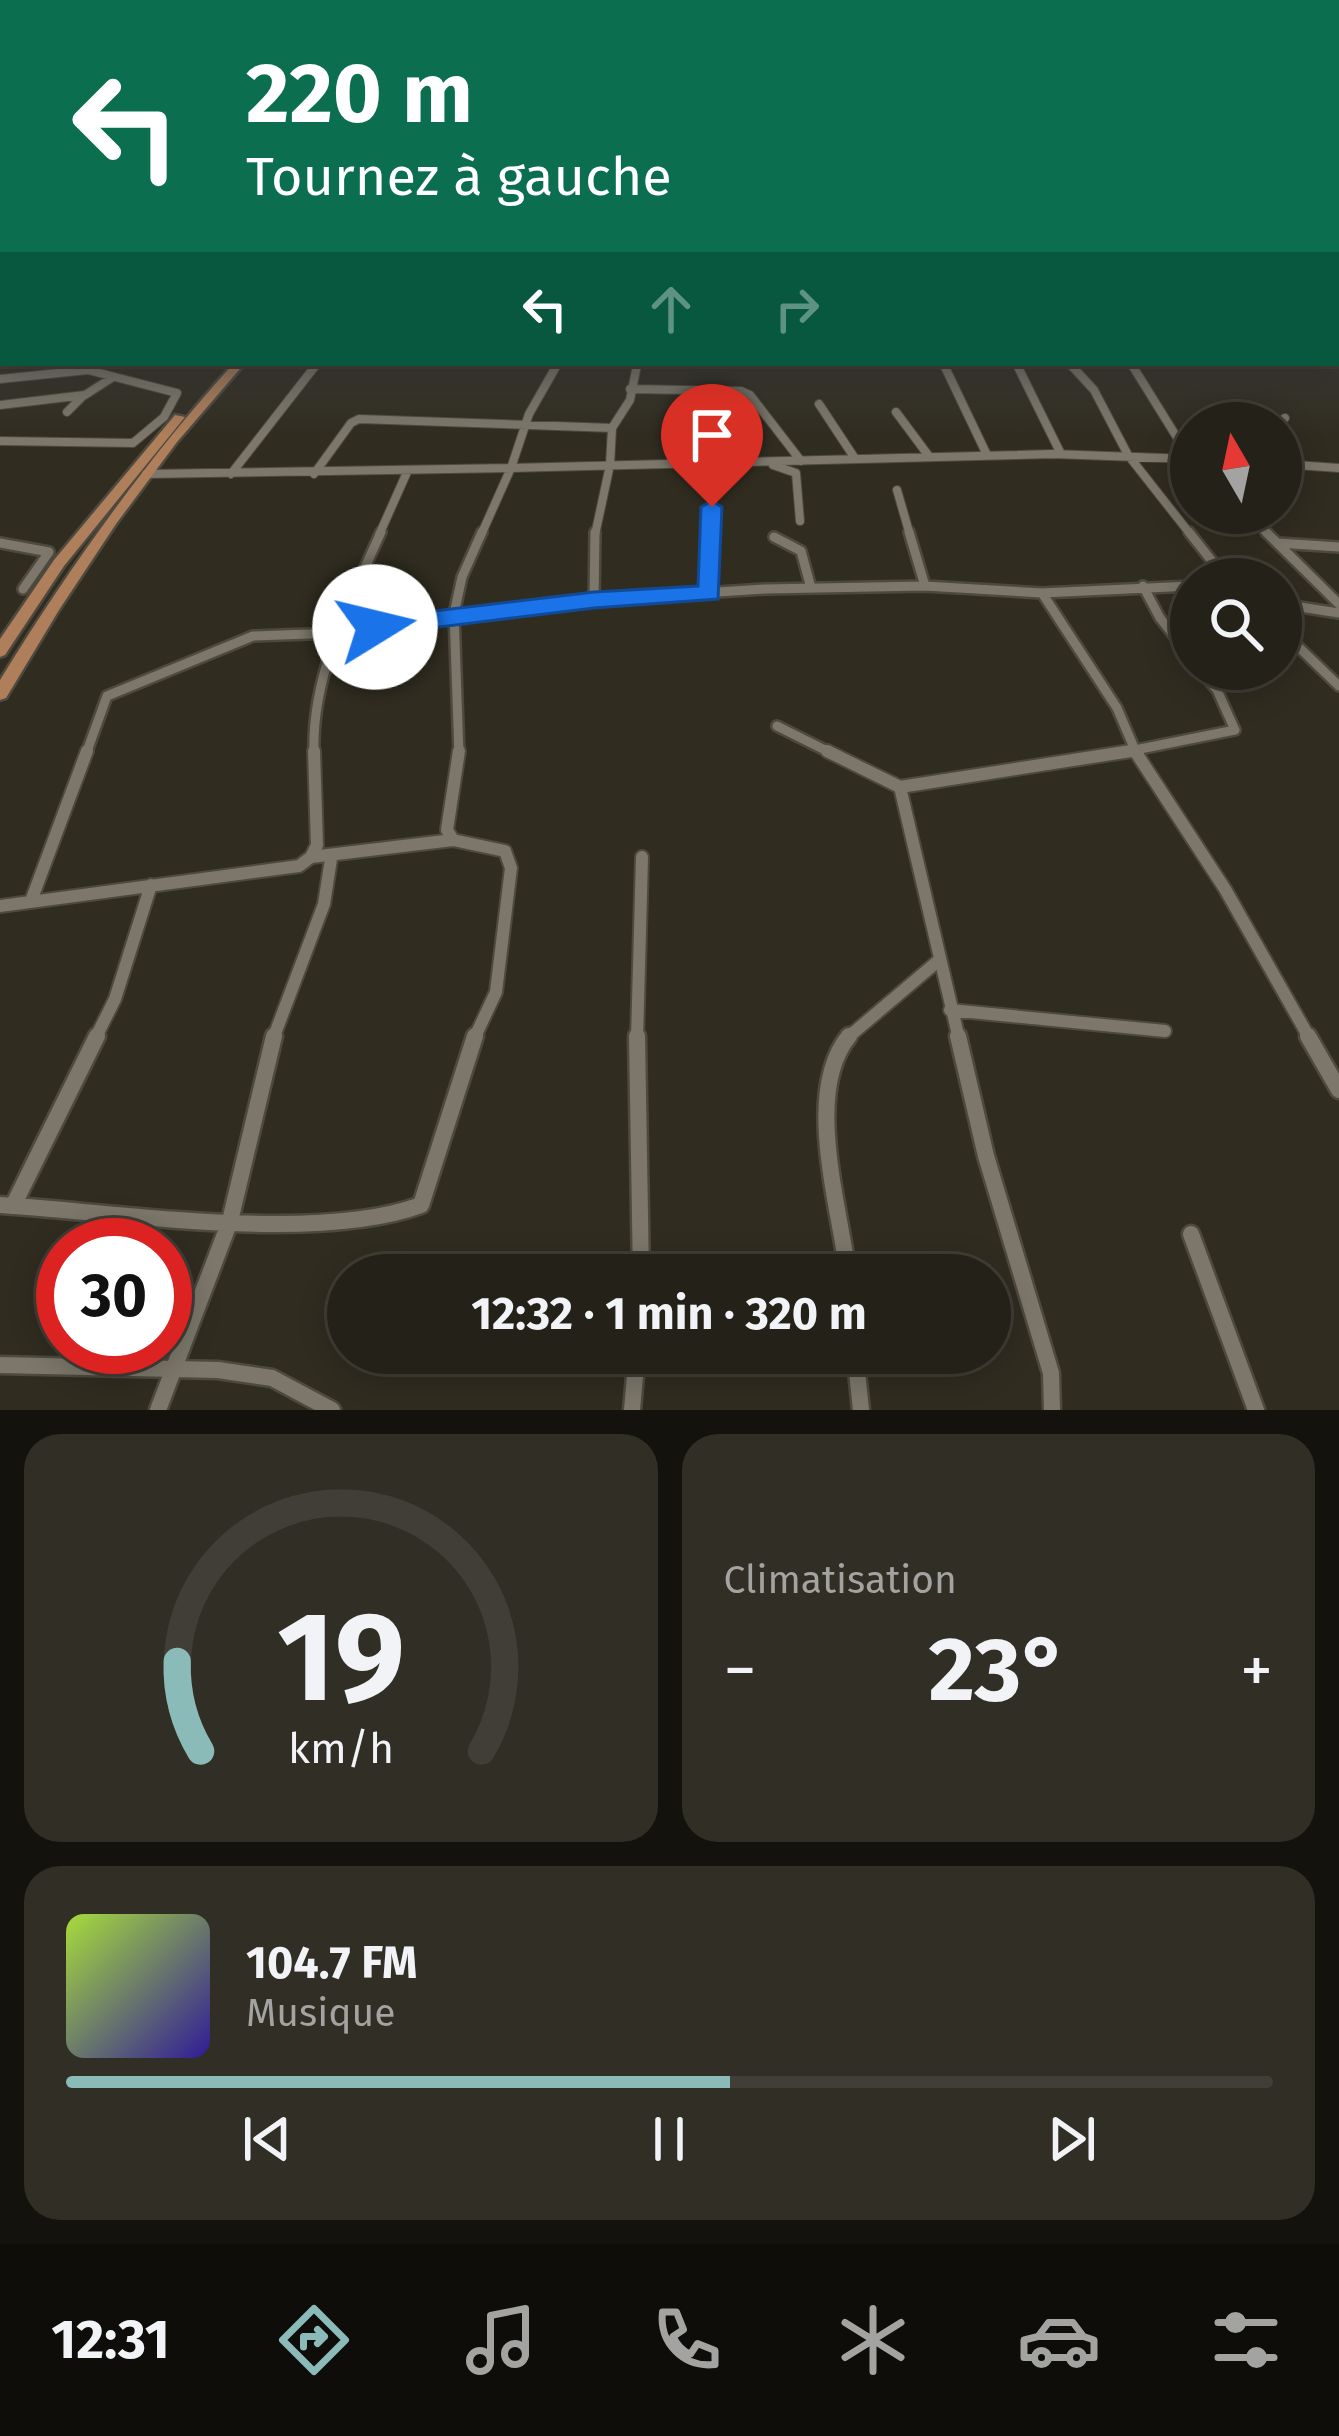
<!DOCTYPE html>
<html lang="fr">
<head>
<meta charset="utf-8">
<style>
	:root { --surface:#242118; --page:#302e25; --text:#f1f3f6; --muted:#a3a3a2; --line:#413e37; --accent:#8bbbb9 }
	body { margin:0; font-family:"Fira Sans",sans-serif; background:var(--page); color:var(--text); height:100vh; display:flex; flex-direction:column; font-size:45px; white-space:nowrap }
	* { box-sizing:border-box; margin:0 }
	p { font-size:39px; color:var(--muted) }
	.icon { flex:none; width:66px; height:66px; fill:none; stroke:currentColor; stroke-width:2; stroke-linecap:round; stroke-linejoin:round }
	.map { position:relative; height:1410px; overflow:hidden }
	.side { display:flex; flex-direction:column; gap:24px; padding:24px; background:#14120d; flex:1 }
	.side>* { flex:none }
	.top-card { position:absolute; left:0px; top:0px; width:1341px; height:366px; box-shadow:0 6px 30px #0003,0 0 0 3px var(--line); background:#0b6e4f; color:#fff; overflow:hidden }
	.needle { width:78px; rotate:351deg }
	.fabs { position:absolute; left:1170px; top:402px; display:grid; gap:24px }
	.fabs a { display:grid; place-items:center; width:132px; height:132px; border-radius:50%; background:var(--surface); box-shadow:0 6px 30px #0003,0 0 0 3px var(--line); font-size:60px }
	.speed { position:absolute; left:36px; top:1218px; display:flex; gap:24px; font-size:60px; font-weight:700; text-align:center }
	.speed>* { display:grid; place-content:center; width:156px; height:156px; border-radius:50%; background:var(--surface); box-shadow:0 6px 30px #0003,0 0 0 3px var(--line); line-height:1 }
	.speed .limit { border:18px solid #d22; background:#fff; color:#111 }
	.pin { position:absolute; display:grid; place-items:center; width:102px; height:102px; color:#fff; margin:-123px -51px; border-radius:50% 50% 50% 0; rotate:-45deg; box-shadow:0 0 12px #0007 }
	.pin .icon { rotate:45deg }
	.me { position:absolute; width:132px; margin:-66px; rotate:81deg; stroke-linejoin:round; filter:drop-shadow(0 0 9px #0008) }
	.turn { display:flex; align-items:center; gap:42px; height:252px; padding:0 48px; font-size:54px }
	.turn .icon { width:156px; height:156px; stroke-width:2.5 }
	.turn b { display:block; font-size:84px; line-height:102px }
	.lanes { display:flex; align-items:center; height:114px; padding:0 48px; background:#0003; justify-content:center; gap:60px; direction:ltr }
	.lanes .off { opacity:.35 }
	.big { font-size:90px; font-weight:700; line-height:1.1 }
	.side .widget { flex:1; display:flex; flex-direction:column; justify-content:center; gap:18px; min-width:0; padding:0 42px; border-radius:36px; background:var(--page) }
	.side .dial { align-items:center; gap:0 }
	.dial svg { height:312px; overflow:visible; fill:none; stroke:var(--line); stroke-width:7; stroke-linecap:round; text-anchor:middle }
	.dial text { fill:var(--text); stroke:none }
	.song { display:flex; align-items:center; gap:36px }
	.cover { width:144px; height:144px; border-radius:18px; background:linear-gradient(135deg,hsl(80 70% 55%),hsl(250 70% 35%)) }
	.played { height:12px; border-radius:6px; background:linear-gradient(90deg,var(--accent) 55%,var(--line) 55%) }
	.keys { display:flex; justify-content:space-around; direction:ltr }
	.heat { display:flex; justify-content:space-between; align-items:center; font-size:66px; direction:ltr }
	.side .tiles { flex:1; display:grid; gap:24px; grid-template-columns:1fr 1fr }
	.widget:last-child { grid-column:span 2 }
	.trip { position:absolute; left:327px; top:1254px; width:684px; height:120px; border-radius:60px; background:var(--surface); box-shadow:0 6px 30px #0003,0 0 0 3px var(--line); font-weight:700; line-height:120px; text-align:center }
	.dock { display:flex; height:192px; justify-content:space-around; align-items:center; background:#0e0d0a; color:var(--muted) }
	.dock .icon { width:84px; height:84px }
	.dock .active { color:var(--accent) }
	.dock b { font-size:54px; color:var(--text) }
	.map>svg:first-child { display:block }
</style>
</head>
<body>
<div class="map">
<svg width="1339" height="1410" viewBox="0 0 1339 1410">
	<rect width="100%" height="100%" fill="#302c20"/>
	<g fill="none" stroke-linecap="round" stroke-linejoin="round">
		<defs>
			<path id="street-far4" d="M0 360 3 356
				M943 363 945 368
				M1016 363 1018 368
				M1069 363 1074 368
				M1131 363 1134 368
				M313 368 317 363
				M555 368 558 363
				M636 368 637 363"/>
			<path id="street-far3" d="M944 365 987 455
				M1017 365 1061 454
				M1071 365 1094 390 1128 455 1191 535
				M1132 365 1191 460
				M0 379 88 370 177 393 164 417 133 443 0 441
				M630 389 741 391 750 395 801 461
				M819 404 854 457
				M0 405 85 395 113 377
				M67 412 82 397
				M896 412 928 455
				M1277 423 1285 418
				M1281 464 1339 468
				M773 465 796 473 800 521
				M146 474 511 468 529 414 557 365
				M231 474 316 365
				M314 474 351 423 359 419 612 428 630 400 637 365
				M897 490 910 535
				M1246 513 1269 535
				M379 535 408 470
				M481 535 511 468 1053 454 1191 459
				M595 535 610 465 612 428
				M711 535 713 464"/>
			<path id="street-far2" d="M909 532 925 586
				M1189 532 1226 579
				M1266 532 1339 604
				M774 537 801 551 811 588
				M0 543 49 552 23 589
				M1278 543 1339 547
				M1143 586 1160 618 1191 657
				M709 593 711 532
				M1042 593 1117 708 1135 750 1112 754
				M594 600 595 532
				M1281 604 1339 613
				M1281 630 1339 686
				M777 726 833 754
				M86 754 107 696 253 636 336 633 594 600 765 589 925 586 1042 593 1191 586
				M314 754C311 676 350 601 381 532
				M459 754 454 614 462 577 482 532
				M1137 754 1135 750 1235 730 1217 690 1200 669"/>
			<path id="street-far1" d="M459 751 447 830 453 840 505 851 511 868 496 992 474 1039
				M827 751 900 787
				M1135 751 1225 889 1310 1039
				M311 857 317 845 314 751
				M31 901 87 751
				M0 906 299 866 311 857 453 840
				M950 1010 1165 1031
				M95 1039 115 999 151 885
				M273 1039 324 904 331 859
				M637 1039 642 857
				M846 1039 938 961
				M959 1039 900 787 1131 751"/>
			<path id="street" d="M637 1036 641 1275
				M958 1036 986 1156 1051 1373 1052 1410
				M1308 1036 1339 1090
				M0 1205C116 1212 316 1244 421 1205L475 1036
				M13 1206 97 1036
				M1191 1234 1256 1410
				M848 1275C840 1207 803 1092 849 1036
				M855 1353 861 1410
				M0 1365 218 1370 272 1378 332 1410
				M158 1410 230 1221 274 1036
				M632 1410 637 1353"/>
			<path id="primary" d="M234 363H245L177 442 116 524 59 610 6 698 0 700V680C69 568 145 461 234 363Z
				M175 415 185 417 64 566 5 655 0 657V639L54 560Z"/>
		</defs>
		<use href="#street-far4" stroke="#4d493f" stroke-width="9"/>
		<use href="#street-far3" stroke="#4d493f" stroke-width="10"/>
		<use href="#street-far2" stroke="#4d493f" stroke-width="14"/>
		<use href="#street-far1" stroke="#4d493f" stroke-width="16"/>
		<use href="#street" stroke="#4d493f" stroke-width="21"/>
		<use href="#primary" stroke="#4d493f" stroke-width="5"/>
		<use href="#street-far4" stroke="#7c776a" stroke-width="6"/>
		<use href="#street-far3" stroke="#7c776a" stroke-width="8"/>
		<use href="#street-far2" stroke="#7c776a" stroke-width="9"/>
		<use href="#street-far1" stroke="#7c776a" stroke-width="12"/>
		<use href="#street" stroke="#7c776a" stroke-width="16"/>
		<use href="#primary" fill="#af7e5a" fill-rule="evenodd"/>
	</g>
	<linearGradient id="sky" x2="0" y2="1"><stop stop-color="#1a1812"/><stop offset="0.55" stop-color="#484b4e"/><stop offset="1" stop-color="#484b4e" stop-opacity="0"/></linearGradient>
	<rect width="1339" height="436" fill="url(#sky)"/>
	<path fill="#1a73e8" stroke="#114b97" stroke-width="3" d="M712 501 722 507 718 599 594 608 375 635 363 627 375 618 594 592 698 586 701 507Z"/>
</svg>
<div class="fabs">
<a><svg class="needle" viewBox="-14 -14 28 28"><path d="M0-13l5 13h-10z" fill="#e53935"/><path d="M0 13l5-13h-10z" fill="#a3a3a2"/></svg></a>
<a><svg class="icon" aria-label="search" viewBox="0 0 24 24"><circle cx="10" cy="10" r="6"/><path d="M15 15l6 6"/></svg></a>
</div>
<div class="speed"><div class="limit">30</div></div>
<div class="pin" style="left:712px;top:507px;background:#d93025"><svg class="icon" aria-label="arrive" viewBox="0 0 24 24"><path d="M6 21V4h12l-3 4 3 4H6"/></svg></div>
<svg class="me" style="left:375px;top:627px" viewBox="-20 -20 40 40"><circle r="19" fill="#fff"/><path d="M0-13L10 11 0 6-10 11z" fill="#1a73e8"/></svg>
<div class="trip">12:32 · 1 min · 320 m</div>
<div class="top-card">
<div class="turn"><svg class="icon" aria-label="left" viewBox="0 0 24 24"><path d="M17 20v-9H6M10 6l-5 5 5 5"/></svg><div><b>220 m</b>Tournez à gauche</div></div>
<div class="lanes"><svg class="icon" aria-label="left" viewBox="0 0 24 24"><path d="M17 20v-9H6M10 6l-5 5 5 5"/></svg><svg class="icon off" aria-label="ahead" viewBox="0 0 24 24"><path d="M12 20V5M6 11l6-6 6 6"/></svg><svg class="icon off" aria-label="right" viewBox="0 0 24 24"><path d="M7 20v-9h11M14 6l5 5-5 5"/></svg></div>
</div>
</div>
<section class="side">
<div class="tiles">
<div class="widget dial"><svg viewBox="0 0 100 80">
<path d="M14 69A42 42 0 1 1 86 69"/>
<path d="M14 69A42 42 0 0 1 8 46" stroke="#8bbbb9"/>
<text x="50" y="56" font-size="32" font-weight="700">19</text>
<text x="50" y="72" font-size="11">km/h</text>
</svg></div>
<div class="widget"><p>Climatisation</p>
<div class="heat"><a>−</a><b class="big">23°</b><a>+</a></div>
</div>
<div class="widget">
<div class="song"><i class="cover"></i><div><b>104.7 FM</b><p>Musique</p></div></div>
<div class="played"></div>
<div class="keys"><svg class="icon" aria-label="previous" viewBox="0 0 24 24"><path d="M18 5L8 12l10 7zM5 5v14"/></svg><svg class="icon" aria-label="pause" viewBox="0 0 24 24"><path d="M8 5v14M16 5v14"/></svg><svg class="icon" aria-label="next" viewBox="0 0 24 24"><path d="M6 5l10 7-10 7zM19 5v14"/></svg></div>
</div>
</div>
</section>
<nav class="dock">
<b>12:31</b>
<svg class="icon active" aria-label="directions" viewBox="0 0 24 24"><path d="M12 3l9 9-9 9-9-9zM9 14v-3h6M13 9l2 2-2 2"/></svg>
<svg class="icon" aria-label="music" viewBox="0 0 24 24"><path d="M9 18V5l10-2v13"/><circle cx="6" cy="18" r="3"/><circle cx="16" cy="16" r="3"/></svg>
<svg class="icon" aria-label="phone" viewBox="0 0 24 24"><path d="M5 4h4l2 5-3 2q2 4 5 5l2-3 5 2v4C11 20 4 13 5 4z"/></svg>
<svg class="icon" aria-label="climate" viewBox="0 0 24 24"><path d="M12 3v18M4 7l16 10M4 17L20 7"/></svg>
<svg class="icon" aria-label="car" viewBox="0 0 24 24"><path d="M5 17H2v-5l4-1 3-4h7l3 4 3 1v5h-3M9 17h6M6 11h13"/><circle cx="7" cy="17" r="2"/><circle cx="17" cy="17" r="2"/></svg>
<svg class="icon" aria-label="filters" viewBox="0 0 24 24"><path d="M4 7h16M4 17h16"/><circle cx="9" cy="7" r="2"/><circle cx="15" cy="17" r="2"/></svg>
</nav>
</body>
</html>
